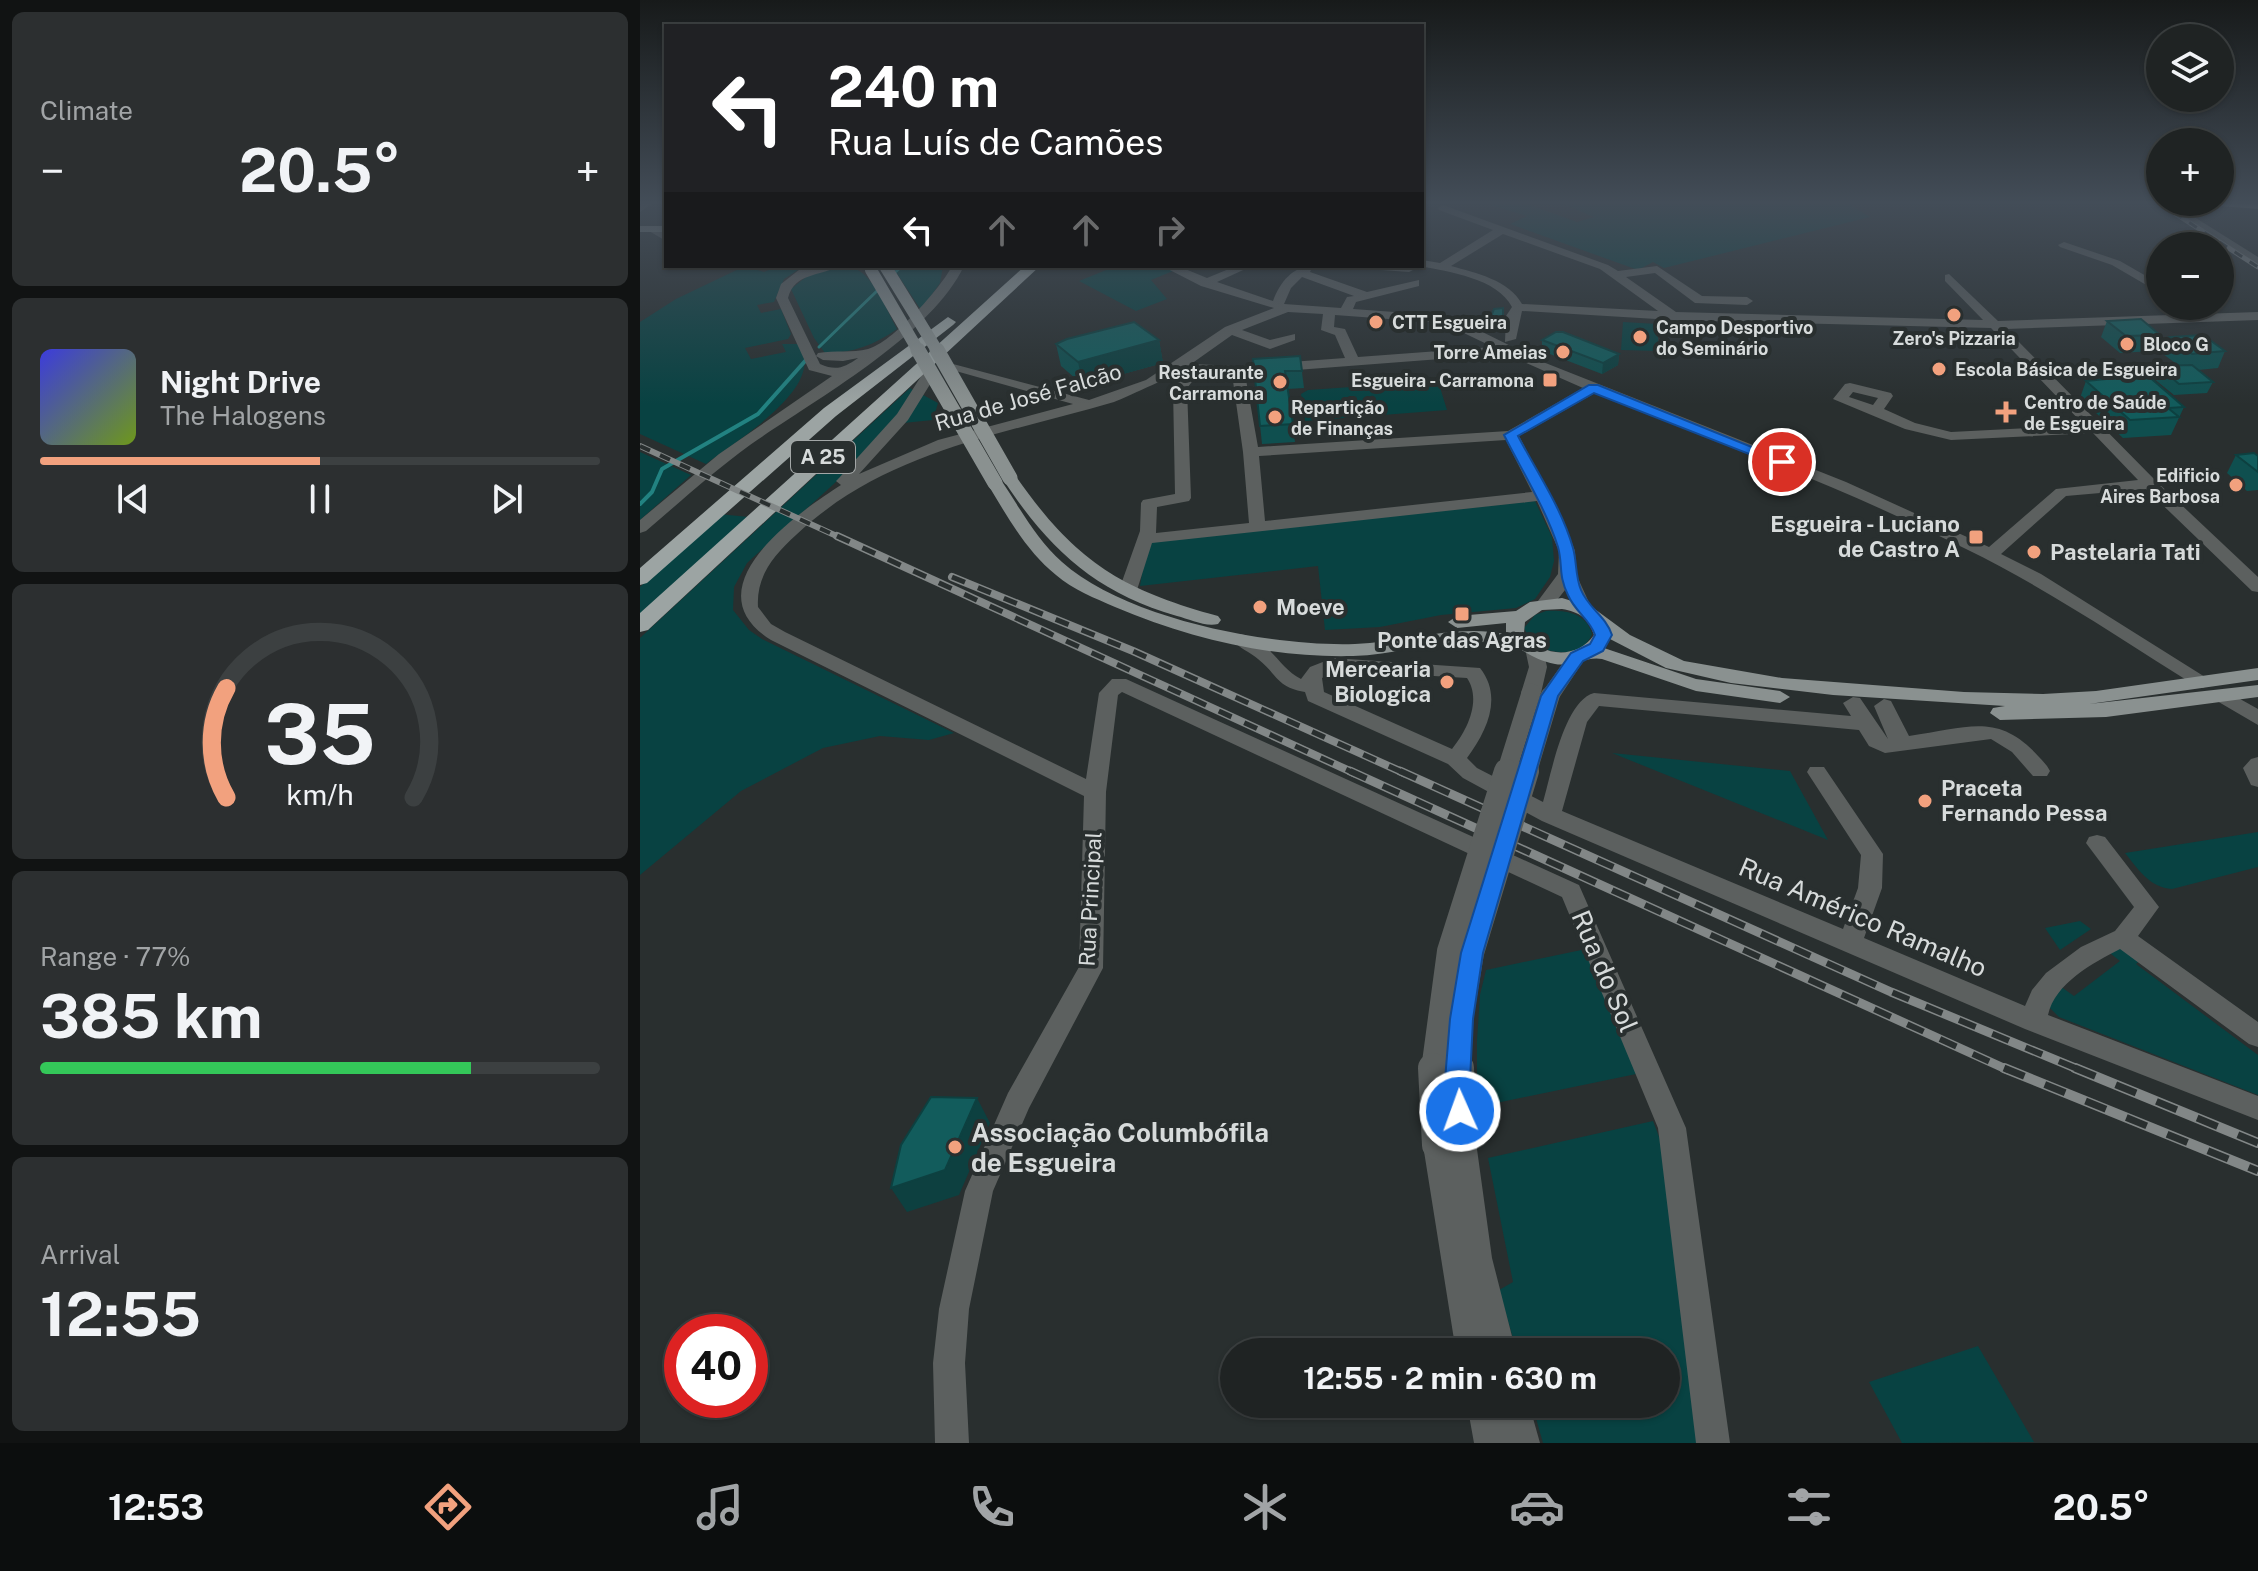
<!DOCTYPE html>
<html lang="en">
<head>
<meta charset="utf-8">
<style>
	:root { --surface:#1f2323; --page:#2c2f30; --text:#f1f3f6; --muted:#a1a4a6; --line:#3c4041; --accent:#f2a17e }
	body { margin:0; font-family:"Public Sans",sans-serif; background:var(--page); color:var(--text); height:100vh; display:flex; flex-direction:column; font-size:30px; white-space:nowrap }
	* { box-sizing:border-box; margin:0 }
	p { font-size:26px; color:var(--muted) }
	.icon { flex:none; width:44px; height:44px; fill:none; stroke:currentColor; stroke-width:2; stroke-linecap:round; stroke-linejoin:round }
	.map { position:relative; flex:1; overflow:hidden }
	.side { display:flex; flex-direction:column; gap:12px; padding:12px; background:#111313; width:640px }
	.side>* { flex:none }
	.banner { position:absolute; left:24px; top:24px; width:760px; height:244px; border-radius:0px; box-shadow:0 2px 6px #0004,0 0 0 2px var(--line); background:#202124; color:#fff; overflow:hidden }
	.fabs { position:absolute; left:1506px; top:24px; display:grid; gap:16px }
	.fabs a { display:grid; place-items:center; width:88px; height:88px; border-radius:50%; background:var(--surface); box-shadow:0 2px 6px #0004,0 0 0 2px var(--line); font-size:40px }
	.speed { position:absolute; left:24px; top:1314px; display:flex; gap:16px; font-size:40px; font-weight:700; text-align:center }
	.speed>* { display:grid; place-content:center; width:104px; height:104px; border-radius:50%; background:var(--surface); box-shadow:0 2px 6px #0004,0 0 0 2px var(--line); line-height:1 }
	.speed .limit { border:12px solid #d22; background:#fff; color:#111 }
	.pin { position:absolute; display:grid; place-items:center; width:68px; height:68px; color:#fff; margin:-34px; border:4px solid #fff; border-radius:50%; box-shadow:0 2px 8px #0007 }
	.me { position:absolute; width:88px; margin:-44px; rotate:358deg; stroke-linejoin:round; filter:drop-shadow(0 0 6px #0008) }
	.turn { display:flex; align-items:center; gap:28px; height:168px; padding:0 32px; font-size:36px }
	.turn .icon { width:104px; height:104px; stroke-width:2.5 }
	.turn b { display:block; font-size:56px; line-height:68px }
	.lanes { display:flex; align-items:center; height:76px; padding:0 32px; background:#0003; justify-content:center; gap:40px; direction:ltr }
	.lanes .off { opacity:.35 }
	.big { font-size:60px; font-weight:700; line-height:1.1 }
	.side .tile { flex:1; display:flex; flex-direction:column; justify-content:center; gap:12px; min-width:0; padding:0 28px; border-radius:12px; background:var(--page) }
	.side .dial { align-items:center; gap:0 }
	.dial svg { height:208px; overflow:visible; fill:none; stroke:var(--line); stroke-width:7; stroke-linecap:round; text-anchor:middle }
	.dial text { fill:var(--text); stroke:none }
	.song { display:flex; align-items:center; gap:24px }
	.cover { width:96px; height:96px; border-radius:12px; background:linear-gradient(135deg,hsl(240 70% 55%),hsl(80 70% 35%)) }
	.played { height:8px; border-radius:4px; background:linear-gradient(90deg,var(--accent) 50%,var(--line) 50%) }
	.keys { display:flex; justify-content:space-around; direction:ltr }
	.heat { display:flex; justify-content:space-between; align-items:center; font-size:44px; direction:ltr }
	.charge { height:12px; border-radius:6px; background:linear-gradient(90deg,#34c759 77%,var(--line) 0) }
	.trip { position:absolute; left:580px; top:1338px; width:460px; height:80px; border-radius:40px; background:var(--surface); box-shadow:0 2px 6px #0004,0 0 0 2px var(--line); font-weight:700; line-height:80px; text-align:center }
	.dock { display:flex; height:128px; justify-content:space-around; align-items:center; background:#0c0e0e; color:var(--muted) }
	.dock .icon { width:56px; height:56px }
	.dock .current { color:var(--accent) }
	.dock b { font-size:36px; color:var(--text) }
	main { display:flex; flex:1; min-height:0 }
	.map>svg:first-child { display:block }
</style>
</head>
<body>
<main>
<section class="side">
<div class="tile"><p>Climate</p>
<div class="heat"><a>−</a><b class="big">20.5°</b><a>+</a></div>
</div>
<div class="tile">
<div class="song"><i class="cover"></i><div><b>Night Drive</b><p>The Halogens</p></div></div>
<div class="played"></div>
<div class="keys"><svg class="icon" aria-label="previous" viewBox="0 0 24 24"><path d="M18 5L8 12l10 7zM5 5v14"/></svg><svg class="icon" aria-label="pause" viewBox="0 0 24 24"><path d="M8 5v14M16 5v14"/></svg><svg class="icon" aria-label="next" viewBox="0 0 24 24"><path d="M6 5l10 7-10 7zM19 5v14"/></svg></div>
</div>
<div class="tile dial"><svg viewBox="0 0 100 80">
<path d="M14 69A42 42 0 1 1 86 69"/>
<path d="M14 69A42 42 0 0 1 14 27" stroke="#f2a17e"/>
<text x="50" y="56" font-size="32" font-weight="700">35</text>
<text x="50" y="72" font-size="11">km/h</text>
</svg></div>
<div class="tile"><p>Range · 77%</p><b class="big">385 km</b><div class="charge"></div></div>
<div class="tile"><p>Arrival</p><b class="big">12:55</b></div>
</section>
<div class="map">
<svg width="1618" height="1443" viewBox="0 0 1618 1443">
	<rect width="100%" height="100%" fill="#292f2f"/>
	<path fill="#084242" d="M844 203H884L937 222 954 217 921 203H1207L1230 217 1024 268 1013 262 998 270 870 224 887 216Z
		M105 266 124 272 138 266H164L144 279 134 302 117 305 121 313 141 309 151 334 148 339 105 348 111 359 146 352 142 344H157C192 384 94 442 66 464L0 434V322L36 299Z
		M252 266H303L300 283 281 310Z
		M476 266H519L533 271 511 280 527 299 496 311 439 281Z
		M211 267C234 274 246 309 257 329 234 345 213 353 185 353L174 338 151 289 171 273Z
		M983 322 1017 324 1019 351 981 350Z
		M798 381 807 410 665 421 661 394 668 390Z
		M270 388 298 403 293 420 253 424 197 481 107 563 94 587 93 610 109 630 122 639 314 733 289 740 240 736 183 748 101 791 0 875V638Z
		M0 452 51 475 0 520Z
		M895 501 912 537 914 561 910 577 895 599 876 608 801 615 740 627 685 630 678 566 500 586 507 542Z
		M78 514 109 517 0 616V587Z
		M906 611C926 610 946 613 952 634 942 659 911 654 892 644L884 628 895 615Z
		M972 753 1150 771 1188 840Z
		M1618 832V867L1532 889C1510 888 1497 868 1485 853Z
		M1440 921 1451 929 1420 950 1405 928Z
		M1481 945 1503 958 1496 964 1618 1055V1095L1419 1017 1409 1007 1420 986 1434 996 1480 961 1466 950Z
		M951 948 1001 1073 837 1107V1041L840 995 846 970Z
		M1013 1121 1032 1171 1066 1443H903L892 1404H1026V1352H877L859 1290 873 1282 848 1158Z
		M1338 1346 1394 1442 1262 1443 1229 1382Z"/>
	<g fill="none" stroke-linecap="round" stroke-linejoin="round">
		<path stroke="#228281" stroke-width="3" d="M251 276 262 266
			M179 347 239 289"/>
		<path stroke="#228281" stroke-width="4" d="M0 504 12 492 22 469 118 414 166 360"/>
		<path fill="#5c605f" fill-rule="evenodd" d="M13 203 0 212 1 203Z
			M1519 203H1532L1618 257V265Z
			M803 205 968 265 978 271 1017 266 1062 296 1107 297 1113 301 1107 305 1055 303 1015 273 986 277 1036 312 1343 320 1305 281V275L1309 274 1358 321 1618 312V320L1366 329 1516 481 1618 577V592L1612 591 1506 489 1426 496 1361 554 1401 574 1573 682 1563 688 1556 686C1481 639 1406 588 1326 549 1206 489 1080 442 955 393L879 436 925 525 935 551 936 574 952 609 943 614 937 613 925 590 910 609H898L895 605 918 574 919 551 897 501 512 543 497 590 488 595 482 594 479 590 500 531 501 503 503 500 535 494 533 388 546 371C540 371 488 397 474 402 361 435 245 451 156 535 134 555 116 576 118 607L131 624 145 632 446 779 459 693 472 679H486L939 885 1046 1128 1090 1443H1056L1018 1128 922 897 482 692 478 695 466 792 463 968 389 1108 353 1191 329 1309 325 1363 329 1443H295L293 1363 299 1309 325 1191 368 1093 439 967 444 796 131 640C50 589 154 515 201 485L196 481 199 478 257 414 285 370 297 373 268 420 219 474 298 440 433 404 298 366V360L449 400 506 380 585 327 634 308 561 286 522 266H538L567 278 596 266H612L577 282 633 301C640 282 653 266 673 266L670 272 727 292 779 280V286L716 302 713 309 810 316 903 362 1206 482 1349 547 1416 489 1498 480 1453 433 1311 440 1265 429 1193 399 1205 384 1210 383 1251 393 1253 396 1244 409 1275 423 1311 432 1444 425 1351 328 1033 320 882 311 876 339 865 342 866 316 872 307C857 278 809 272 780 266L782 260 800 263 853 230 799 210 798 208ZM863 234 960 269 1018 311 882 304C869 280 836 273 811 266ZM662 277 714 296 707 297 701 308 644 304 651 288ZM648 312 683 314 681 330 695 335 705 358 598 366 551 364 592 335 630 349 655 340V334L630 340 602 330ZM695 315 803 323 853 347 718 357 705 329 694 327ZM866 354 943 388 868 431 618 447 605 374ZM560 372 592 374 603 452 609 523 516 533 517 507 549 501 551 498 547 388ZM1213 392 1238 398 1233 405 1209 397ZM866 440 892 492 625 521 619 456Z
			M9 227H17L26 233V241L9 231Z
			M1424 242 1480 261 1520 284V293L1472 265 1420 247 1418 245Z
			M164 266H198C180 277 155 272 148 298L180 364C196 371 204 368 218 358L203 361 183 360 176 356 178 353C195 350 212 353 228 349 252 343 301 288 312 266H324C290 337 174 400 110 445 73 472 40 502 6 531L0 533V520L79 454 192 376 169 370 136 298 141 284Z
			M721 266H774L775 269 769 272 727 269Z
			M601 634C632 642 638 667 661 679L670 667 693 658 840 668C863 697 847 731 827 758L837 768 903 802C911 775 924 701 954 693L1211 716 1203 703 1213 697 1220 698 1248 739 1234 706 1244 699 1251 701 1269 736C1334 727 1361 710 1407 766L1410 771 1407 776H1393L1372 752 1351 739 1245 753 1229 746 1219 730 959 706 947 722 922 811 1203 929 1218 888 1221 855 1167 772 1170 767H1184L1243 854 1242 888 1224 938 1385 1006 1392 990 1406 973 1441 947 1475 931 1494 907 1446 843 1449 837 1457 835 1465 837 1519 907 1498 936 1618 1022V1047L1609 1044 1480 949C1453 963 1415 983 1408 1015L1618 1096V1120L1385 1029 902 821 823 778 808 764 668 701 665 692C636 687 638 675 618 659 610 652 599 648 592 640ZM695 670 827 678C842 700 827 731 812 749L684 692 682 678Z
			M895 647 904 653 907 667 901 693 891 699 881 693 889 667 886 653Z
			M937 651 946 657 917 701H903L900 696 903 691 930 653Z
			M1584 690 1618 709V725L1577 701 1574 696 1577 691Z
			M1618 757V787L1611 785 1603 768 1611 759Z
			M822 1129 832 1133 836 1142 852 1258 876 1352H816L783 1145 787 1136 797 1132 807 1136 809 1140 812 1133Z
			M827 1404H889L900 1443H834Z"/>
		<path fill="#8a9190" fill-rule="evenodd" d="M1575 203H1618V209L1580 206Z
			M0 226H26V232H0Z
			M370 473 375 475C434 560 479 589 578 616L581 620 578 624C565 627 549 619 537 616 454 592 408 548 362 478Z
			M355 478 361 480C380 508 396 539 422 562 485 619 632 647 715 644 766 642 815 624 866 634V623L817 628 808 622 817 616 876 611 890 602 922 598 952 607 990 635 1044 661 1142 678 1324 692 1403 694 1456 691 1618 668V680L1449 704 1618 685V697L1466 717 1360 720 1350 713 1353 708 1365 706 1193 695 1091 683 1026 668 970 639 964 648 1056 679 1140 691 1150 697 1140 703 1056 691 962 659C947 656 931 667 915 664 899 661 889 654 876 647 866 643 851 643 840 642 797 639 755 655 713 656 630 658 551 639 475 607 455 598 433 590 416 575 386 551 367 516 347 483ZM922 609C939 612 949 618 954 635 936 660 902 657 884 633L885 622 902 610Z"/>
		<path fill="#9ca4a3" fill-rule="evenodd" d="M385 266H400L8 630 0 632V613Z
			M308 317 316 322 313 325 196 416 7 583 0 585V568L184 408Z"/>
		<defs>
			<path id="rail-far4" d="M1519 203 1618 267"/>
			<path id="rail-far3" d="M0 446 201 538"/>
			<path id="rail-far2" d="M197 536 714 773
				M312 577 493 651 764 773"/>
			<path id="rail-far1" d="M710 771 1368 1070
				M760 771 1251 992 1440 1070"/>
			<path id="rail" d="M1364 1068 1618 1171
				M1435 1068 1618 1143"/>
		</defs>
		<use href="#rail-far4" stroke="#828787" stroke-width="5"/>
		<use href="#rail-far3" stroke="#828787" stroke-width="6"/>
		<use href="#rail-far2" stroke="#828787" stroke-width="8"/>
		<use href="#rail-far1" stroke="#828787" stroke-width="9"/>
		<use href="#rail" stroke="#828787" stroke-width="10"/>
		<use href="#rail-far4" stroke="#292f2f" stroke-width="3" stroke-dasharray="9" stroke-linecap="butt"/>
		<use href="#rail-far3" stroke="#292f2f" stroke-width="4" stroke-dasharray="11" stroke-linecap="butt"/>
		<use href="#rail-far2" stroke="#292f2f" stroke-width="5" stroke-dasharray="14" stroke-linecap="butt"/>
		<use href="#rail-far1" stroke="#292f2f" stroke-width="6" stroke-dasharray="18" stroke-linecap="butt"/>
		<use href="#rail" stroke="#292f2f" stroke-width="7" stroke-dasharray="22" stroke-linecap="butt"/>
		<path stroke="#5c605f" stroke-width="19" d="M866 773 891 693
			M887 773 910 696"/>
		<path stroke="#5c605f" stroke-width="24" d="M793 1070 809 951 866 771
			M819 1070 821 1019 832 953 887 771"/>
		<path stroke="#5c605f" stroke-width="30" d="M793 1068 797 1145
			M819 1068 822 1142"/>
		<path stroke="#8a9190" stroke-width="12" d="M245 266 298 352
			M231 270 279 352"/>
		<path stroke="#8a9190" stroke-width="15" d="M278 350 355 483
			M297 350 370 478"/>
	</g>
	<path fill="#0f4f4f" d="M863 308 862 331 849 332V321Z
		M1467 321 1520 335 1513 351 1480 353 1461 337Z
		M1530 337 1585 351 1578 368 1558 370 1573 382 1567 393 1534 395 1513 378 1518 366 1538 365 1523 354Z
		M519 340 523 363 443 385 421 366 416 344Z
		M902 340 979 354 978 365 962 374 902 351Z
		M660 356 664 388 647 389 655 442 622 444 613 359Z
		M1446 381 1544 407 1531 435 1483 438 1440 398Z
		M1596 455 1618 456V490L1607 491 1587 473Z"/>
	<path fill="#0d4040" d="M519 340 523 363 443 385 438 362Z
		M979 354 978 365 962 374 963 363Z
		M337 1098 350 1123 319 1195 267 1212 251 1188Z"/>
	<path fill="#125c5c" stroke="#0d4040" stroke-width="2" d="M863 308V320L849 321 854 309Z
		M1501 319 1520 335 1486 336 1467 321Z
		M494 322 519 340 438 362 416 344 427 339Z
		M916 332H923L979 354 963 363 902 340Z
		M1563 335 1585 351 1552 354 1530 337Z
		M660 356 662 371H645L653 424 620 426 613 359Z
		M1552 365 1573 382 1539 384 1518 366Z
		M1507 375 1544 407 1528 408 1539 417 1490 420 1446 381Z
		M1614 453 1618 456V472L1596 455Z
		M291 1097 337 1098 305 1170 251 1188 261 1145Z"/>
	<linearGradient id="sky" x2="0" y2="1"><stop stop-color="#171a1a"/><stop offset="0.5" stop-color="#434d58"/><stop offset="1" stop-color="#434d58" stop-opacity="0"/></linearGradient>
	<rect width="1618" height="405" fill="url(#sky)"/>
	<path fill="#1a73e8" stroke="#114b97" stroke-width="2" d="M949 385H958L1149 462 1137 465 954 393 878 436C897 472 922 509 933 548 937 562 935 575 941 590 949 609 965 615 972 635L963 651 943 661 918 696 843 953 833 1019 830 1080 832 1111 829 1119 820 1122 811 1119 807 1111 805 1080 810 1019 821 953 901 696 931 653 950 644 955 635C950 619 935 612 928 595 918 575 923 565 918 547 906 509 882 471 864 435Z"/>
	<g fill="#f2a17e" stroke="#292f2f" stroke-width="3">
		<circle cx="1314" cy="315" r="8"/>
		<circle cx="736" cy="322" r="8"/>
		<circle cx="1000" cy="337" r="8"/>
		<circle cx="1487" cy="344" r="8"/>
		<circle cx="923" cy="352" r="8"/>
		<circle cx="1299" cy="369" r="8"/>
		<rect x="902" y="372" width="16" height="16" rx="4"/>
		<circle cx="640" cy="382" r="8"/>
		<path d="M1362 400h8v8h8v8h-8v8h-8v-8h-8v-8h8z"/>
		<circle cx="635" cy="417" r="8"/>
		<circle cx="1596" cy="485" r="8"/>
		<rect x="1328" y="529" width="16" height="16" rx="4"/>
		<circle cx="1394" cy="552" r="8"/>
		<circle cx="620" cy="607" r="8"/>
		<rect x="814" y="606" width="16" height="16" rx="4"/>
		<circle cx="807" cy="682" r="8"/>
		<circle cx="1285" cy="801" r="8"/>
		<circle cx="315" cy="1147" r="8"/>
	</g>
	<g text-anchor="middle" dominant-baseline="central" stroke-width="8" stroke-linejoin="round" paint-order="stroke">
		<g font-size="18" font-weight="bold" fill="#d7dbdb" stroke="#292f2f" text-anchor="start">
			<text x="752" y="322">CTT Esgueira</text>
			<text x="1016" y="327">Campo Desportivo<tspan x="1016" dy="21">do Seminário</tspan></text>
			<text x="1314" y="338" text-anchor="middle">Zero's Pizzaria</text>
			<text x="1503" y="344">Bloco G</text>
			<text x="907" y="352" text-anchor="end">Torre Ameias</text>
			<text x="1315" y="369">Escola Básica de Esgueira</text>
			<text x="624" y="372" text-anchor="end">Restaurante<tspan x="624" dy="21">Carramona</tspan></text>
			<text x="894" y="380" text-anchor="end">Esgueira - Carramona</text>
			<text x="1384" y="402">Centro de Saúde<tspan x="1384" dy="21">de Esgueira</tspan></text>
			<text x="651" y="407">Repartição<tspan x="651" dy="21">de Finanças</tspan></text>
			<text x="1580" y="475" text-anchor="end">Edificio<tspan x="1580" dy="21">Aires Barbosa</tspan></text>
		</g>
		<rect fill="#292f2f" stroke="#a3a7a7" stroke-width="2" x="151" y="441" width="64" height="32" rx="6"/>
		<g font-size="20" font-weight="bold" fill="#d7dbdb">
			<text x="183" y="457">A 25</text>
		</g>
		<g font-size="22" fill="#d7dbdb" stroke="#292f2f">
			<text transform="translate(388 397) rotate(-16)">Rua de José Falcão</text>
			<text transform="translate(450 899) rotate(-87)">Rua Principal</text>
		</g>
		<g font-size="22" font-weight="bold" fill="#d7dbdb" stroke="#292f2f" text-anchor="start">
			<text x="1320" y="524" text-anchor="end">Esgueira - Luciano<tspan x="1320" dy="25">de Castro A</tspan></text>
			<text x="1410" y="552">Pastelaria Tati</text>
			<text x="636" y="607">Moeve</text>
			<text x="822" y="640" text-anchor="middle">Ponte das Agras</text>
			<text x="791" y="669" text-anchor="end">Mercearia<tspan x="791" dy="25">Biologica</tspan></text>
			<text x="1301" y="788">Praceta<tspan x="1301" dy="25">Fernando Pessa</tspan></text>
		</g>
		<g font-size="26" fill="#d7dbdb" stroke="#292f2f">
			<text transform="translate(1223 917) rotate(23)">Rua Américo Ramalho</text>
			<text transform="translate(965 971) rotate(67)">Rua do Sol</text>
		</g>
		<g font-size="26" font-weight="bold" fill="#d7dbdb" stroke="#292f2f" text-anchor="start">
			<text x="331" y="1132">Associação Columbófila<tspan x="331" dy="30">de Esgueira</tspan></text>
		</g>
	</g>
</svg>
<div class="fabs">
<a><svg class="icon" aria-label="layers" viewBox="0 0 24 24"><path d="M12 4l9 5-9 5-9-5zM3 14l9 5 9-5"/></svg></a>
<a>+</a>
<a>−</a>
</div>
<div class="speed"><div class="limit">40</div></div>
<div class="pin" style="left:1142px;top:462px;background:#d93025"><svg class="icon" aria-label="arrive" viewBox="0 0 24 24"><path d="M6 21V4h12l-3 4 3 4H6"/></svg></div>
<svg class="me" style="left:820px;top:1111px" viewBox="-20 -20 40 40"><circle r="17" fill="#1a73e8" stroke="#fff" stroke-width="3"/><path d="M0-11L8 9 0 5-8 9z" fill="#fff"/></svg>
<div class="trip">12:55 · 2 min · 630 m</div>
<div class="banner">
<div class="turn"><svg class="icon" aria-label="left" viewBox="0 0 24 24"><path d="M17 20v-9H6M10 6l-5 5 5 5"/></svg><div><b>240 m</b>Rua Luís de Camões</div></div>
<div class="lanes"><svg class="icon" aria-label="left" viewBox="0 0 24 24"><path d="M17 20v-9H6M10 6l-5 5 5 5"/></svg><svg class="icon off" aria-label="ahead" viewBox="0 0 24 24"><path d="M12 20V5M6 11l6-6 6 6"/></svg><svg class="icon off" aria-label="ahead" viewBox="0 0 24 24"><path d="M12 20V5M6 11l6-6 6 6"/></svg><svg class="icon off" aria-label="right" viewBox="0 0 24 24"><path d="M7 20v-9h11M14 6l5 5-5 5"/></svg></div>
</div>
</div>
</main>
<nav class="dock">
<b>12:53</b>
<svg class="icon current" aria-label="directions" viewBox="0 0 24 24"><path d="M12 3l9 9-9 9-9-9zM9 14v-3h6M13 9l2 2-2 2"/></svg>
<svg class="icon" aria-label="music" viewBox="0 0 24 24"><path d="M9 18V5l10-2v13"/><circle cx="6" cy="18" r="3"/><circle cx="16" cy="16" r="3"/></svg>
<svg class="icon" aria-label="phone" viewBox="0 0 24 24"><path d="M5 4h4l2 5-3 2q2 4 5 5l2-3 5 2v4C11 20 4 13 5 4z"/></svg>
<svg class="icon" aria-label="climate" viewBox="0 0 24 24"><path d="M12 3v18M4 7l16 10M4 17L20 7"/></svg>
<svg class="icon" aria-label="car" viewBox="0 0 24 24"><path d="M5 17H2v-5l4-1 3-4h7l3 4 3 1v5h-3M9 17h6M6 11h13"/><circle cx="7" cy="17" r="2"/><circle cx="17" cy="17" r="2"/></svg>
<svg class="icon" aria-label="filters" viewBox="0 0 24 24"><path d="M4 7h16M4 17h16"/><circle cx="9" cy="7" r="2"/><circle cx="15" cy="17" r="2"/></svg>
<b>20.5°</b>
</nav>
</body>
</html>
